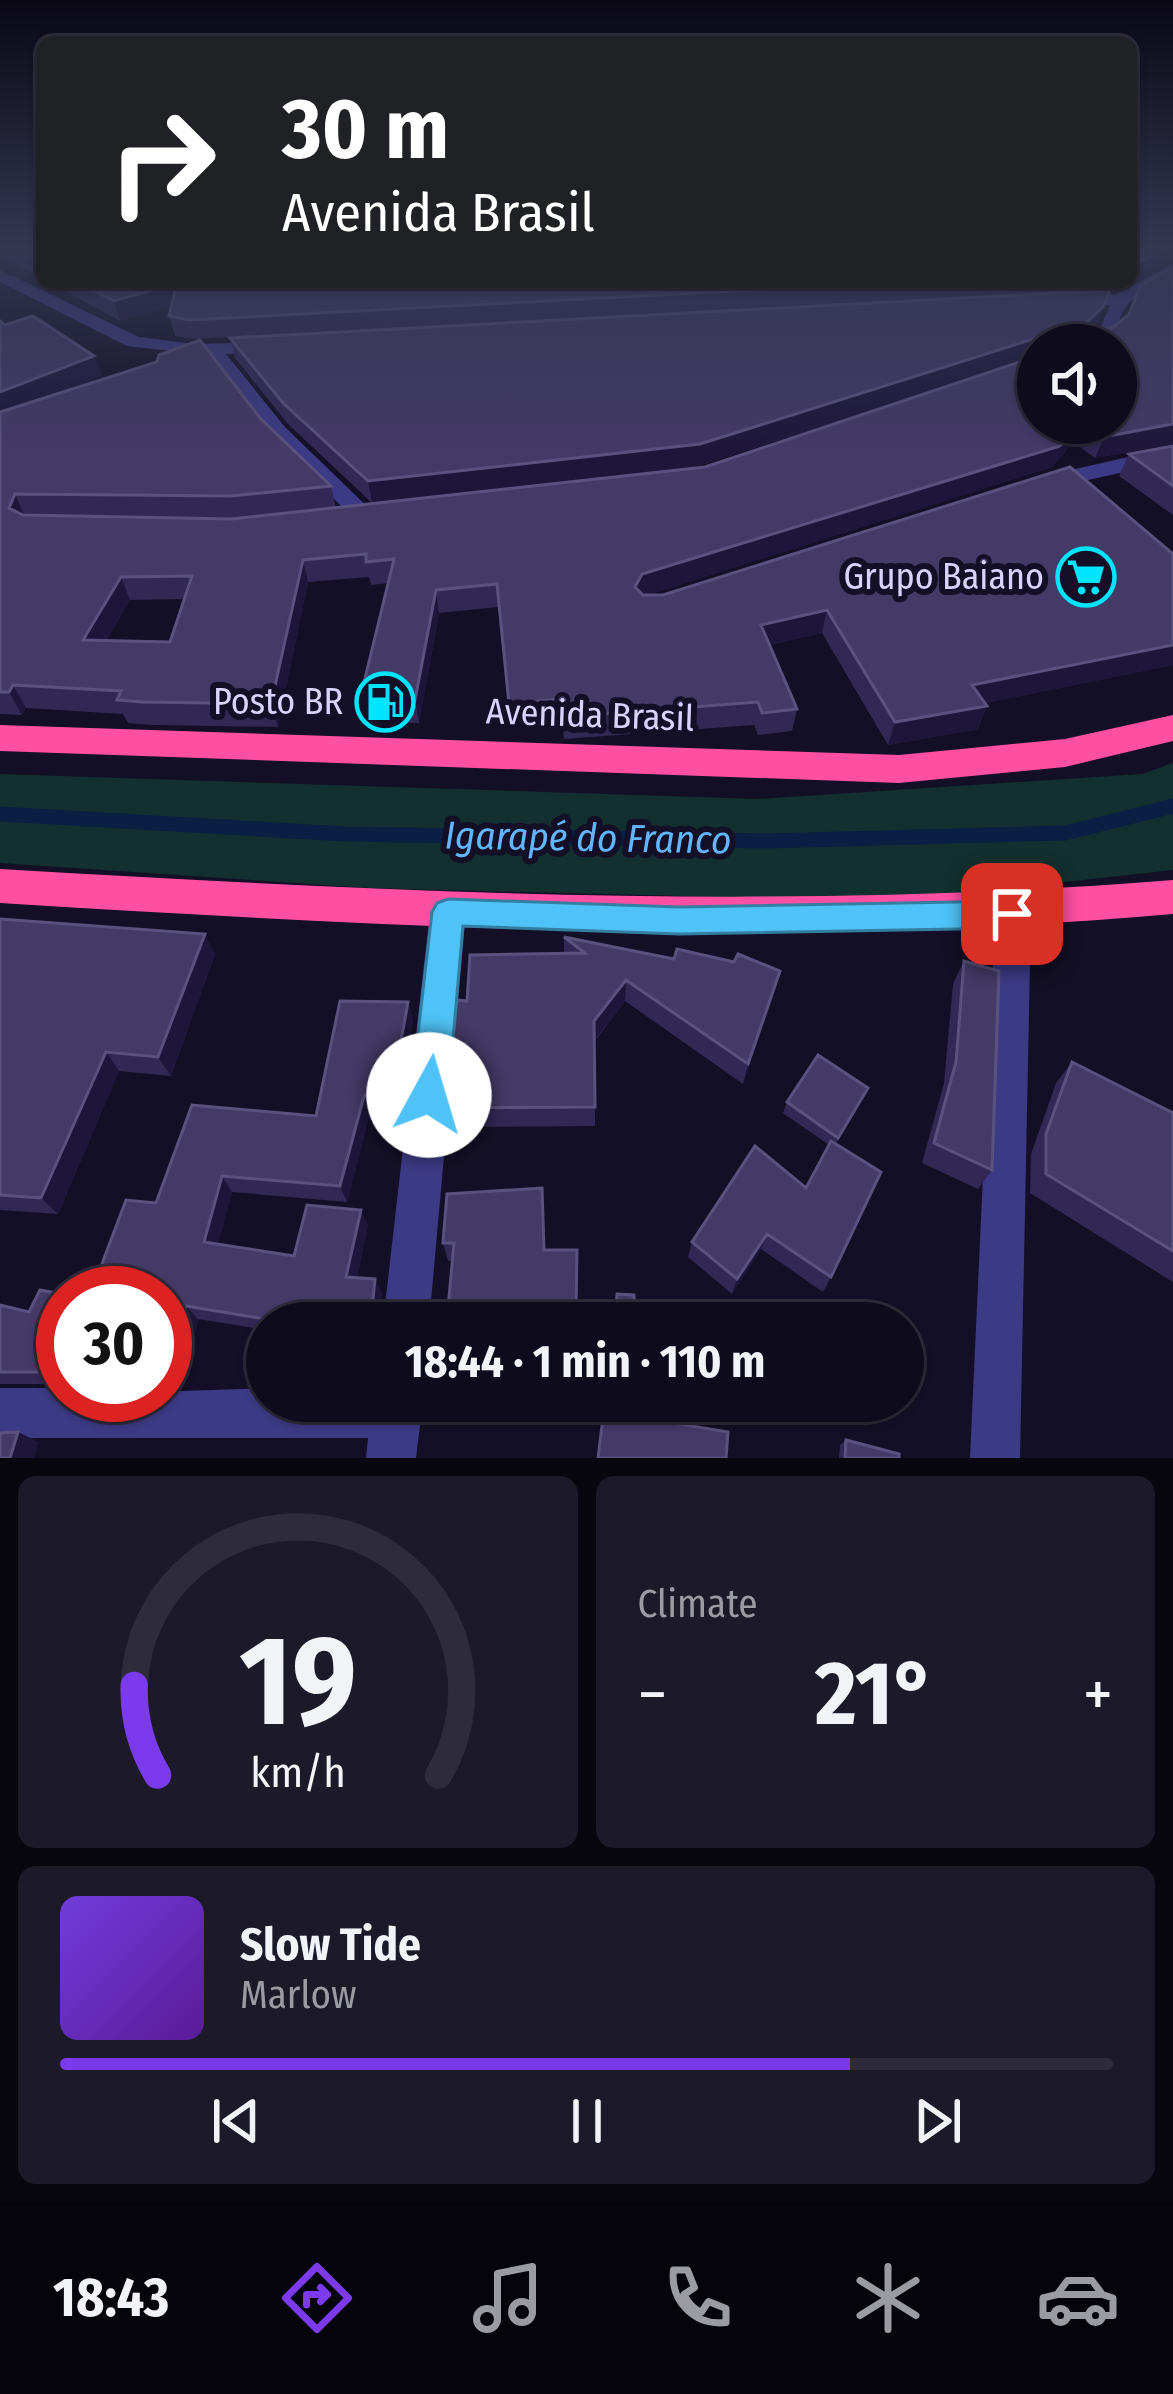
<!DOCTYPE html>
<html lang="en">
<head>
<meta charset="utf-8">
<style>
	:root { --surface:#0e0b1c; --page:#1c1929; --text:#f1f3f6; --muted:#9b9ba3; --line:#2e2b3b; --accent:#7c3aed }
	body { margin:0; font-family:"Fira Sans Condensed",sans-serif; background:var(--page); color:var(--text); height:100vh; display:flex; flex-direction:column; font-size:45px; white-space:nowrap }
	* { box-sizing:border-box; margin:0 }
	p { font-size:39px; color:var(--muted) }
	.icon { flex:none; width:66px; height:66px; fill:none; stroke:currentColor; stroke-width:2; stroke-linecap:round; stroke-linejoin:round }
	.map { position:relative; height:1458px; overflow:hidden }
	.panel { display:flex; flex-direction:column; gap:18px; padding:18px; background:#08060f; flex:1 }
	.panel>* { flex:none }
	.guide { position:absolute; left:36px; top:36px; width:1101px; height:252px; border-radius:18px; box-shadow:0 3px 9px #0004,0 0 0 3px var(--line); background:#202124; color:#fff; overflow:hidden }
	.tools { position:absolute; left:1017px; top:324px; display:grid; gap:24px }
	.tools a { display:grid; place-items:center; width:120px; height:120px; border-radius:50%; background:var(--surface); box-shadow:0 3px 9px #0004,0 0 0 3px var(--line); font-size:60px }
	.speed { position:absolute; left:36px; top:1266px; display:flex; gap:24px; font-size:60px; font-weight:700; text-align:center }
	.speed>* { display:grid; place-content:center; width:156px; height:156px; border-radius:50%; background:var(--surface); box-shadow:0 3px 9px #0004,0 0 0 3px var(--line); line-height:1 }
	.speed .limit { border:18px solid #d22; background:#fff; color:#111 }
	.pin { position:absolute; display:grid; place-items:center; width:102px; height:102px; color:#fff; margin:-51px; border-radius:24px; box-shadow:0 6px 18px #0006 }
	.me { position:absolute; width:132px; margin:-66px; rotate:6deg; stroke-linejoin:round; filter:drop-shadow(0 0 9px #0008) }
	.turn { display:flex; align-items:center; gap:42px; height:252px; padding:0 48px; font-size:54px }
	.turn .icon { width:156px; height:156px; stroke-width:2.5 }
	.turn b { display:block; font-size:84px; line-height:102px }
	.big { font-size:90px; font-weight:700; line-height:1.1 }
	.panel .tile { flex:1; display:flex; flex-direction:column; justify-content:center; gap:18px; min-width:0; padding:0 42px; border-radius:18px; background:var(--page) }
	.panel .dial { align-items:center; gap:0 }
	.dial svg { height:312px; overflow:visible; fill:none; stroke:var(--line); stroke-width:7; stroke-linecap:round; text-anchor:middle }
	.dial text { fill:var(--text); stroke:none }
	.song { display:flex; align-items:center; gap:36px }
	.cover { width:144px; height:144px; border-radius:18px; background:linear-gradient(135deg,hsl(260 70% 55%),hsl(270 70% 35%)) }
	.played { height:12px; border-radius:6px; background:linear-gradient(90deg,var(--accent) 75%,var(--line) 75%) }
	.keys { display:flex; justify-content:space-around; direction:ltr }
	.heat { display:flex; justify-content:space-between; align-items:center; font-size:66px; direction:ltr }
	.panel .tiles { flex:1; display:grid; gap:18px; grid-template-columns:1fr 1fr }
	.tile:last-child { grid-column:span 2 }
	.trip { position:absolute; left:246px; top:1302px; width:678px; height:120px; border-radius:60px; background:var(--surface); box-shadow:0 3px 9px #0004,0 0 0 3px var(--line); font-weight:700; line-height:120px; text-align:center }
	.tabs { display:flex; height:192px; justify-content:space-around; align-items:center; background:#06040b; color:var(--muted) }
	.tabs .icon { width:84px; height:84px }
	.tabs .on { color:var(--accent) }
	.tabs b { font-size:54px; color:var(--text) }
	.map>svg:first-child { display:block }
</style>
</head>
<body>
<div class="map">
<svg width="1173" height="1458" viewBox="0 0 1173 1458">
	<rect width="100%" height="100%" fill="#130f26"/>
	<path fill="#12302f" d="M1173 763V870L939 896 756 898 369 888 0 863V774L757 799 1142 774Z"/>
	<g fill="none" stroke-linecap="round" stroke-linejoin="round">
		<path stroke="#0a1f44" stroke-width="12" d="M1165 808 1173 806"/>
		<path stroke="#0a1f44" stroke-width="15" d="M0 814 346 834 767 841 1065 833 1173 806"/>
		<path fill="#3d3a85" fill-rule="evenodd" d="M1173 264V276C1161 283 1137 292 1129 303 1108 328 1127 345 1081 345L1100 329 1110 305 1068 307 1059 302 1062 298 1117 294Z
			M0 270 139 337 194 344 278 342V350L271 352 226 354 285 427 378 517 374 522H358L269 437 207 355 127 346 0 282Z
			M1173 447V461L1039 491 1027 484 1031 479Z
			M448 897 460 901 466 912 429 1323H383L430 912 436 901Z
			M1013 899 1025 903 1031 914 1020 1458H970L995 914 1001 903Z
			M0 1388H63V1395L267 1388V1401H423L416 1458H366L368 1438H0Z"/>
		<path fill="#ff4fa3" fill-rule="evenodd" d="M1173 715V741L1065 767 899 783 0 751V725L899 755 1065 739Z
			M0 869C392 892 781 912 1173 880V914C781 949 392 927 0 903Z"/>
	</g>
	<path fill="#312854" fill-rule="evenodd" d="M0 246H42V278L0 256Z
		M1173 267V444L1095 458 1073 442 1052 467 647 595H663L1070 467 1173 554V665L985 703 987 706 978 729 888 745 822 633 770 645 797 709 792 731 758 735 754 725 564 739 562 722 511 727 498 607 439 613 419 723 365 722 360 699 389 583 371 585 369 577 308 582 278 727 153 725 128 723 123 714 26 708 22 715 0 714V321L5 325 33 316 94 356 102 376 51 396 157 362 159 355 200 340 260 418 331 486 336 508 238 518H148L232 519 705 467 1037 357 698 466 372 503 288 424 235 358 230 338 1110 290 1096 327 1111 329 1129 314 1140 286ZM1038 345H1116V423H1038ZM184 599 170 642 106 641 130 600Z
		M49 282H1130L1116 290 194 339 175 336 169 316 171 306 120 321Z
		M1173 446V515L1119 476 1129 454Z
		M0 919 215 954 171 1076 119 1071 58 1214 0 1210Z
		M564 937 674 959 734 962 780 971 743 1084 625 1001 595 1041V1126L460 1127 455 1108 458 1078 456 1079 451 1058 467 1001 564 953Z
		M964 961 992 1170 978 1189 922 1163 944 1083 953 984Z
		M408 1002 413 1021 397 1113H370L347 1202 232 1192 218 1244 294 1256 368 1225 357 1278 375 1279 382 1293 379 1315 383 1323H267V1330L198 1319 181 1386 165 1387V1293L156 1203 316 1116Z
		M1072 1062 1173 1113V1282L1030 1193 1031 1154 1056 1083Z
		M868 1088 836 1144 831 1277 823 1292 761 1249 732 1294 688 1257 692 1242 806 1188 829 1145 783 1113 787 1102Z
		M542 1188 545 1250 577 1312 636 1323 447 1319 453 1260 448 1261 443 1243Z
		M63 1294V1388L57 1384H0V1305L29 1312Z
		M846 1440 899 1458H839L840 1445Z"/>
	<path fill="#1d163a" d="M1169 246H1173L1171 260 1131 281V266Z
		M177 283 182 303 120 321 114 301Z
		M1110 290 1096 326 1084 325Z
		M1043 336 1040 345H1038L1037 356 698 466 372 503 368 481Z
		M94 356 102 376 0 416V392Z
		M1080 423 1073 442 1052 467 641 597 635 587 642 574Z
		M1173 424V444L1095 458 1104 437Z
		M15 494 25 517 9 508Z
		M303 560 308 582 278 727 271 704Z
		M121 577 130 600 93 663 83 640Z
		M436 590 439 613 419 723 415 700Z
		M827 610 822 633 758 648 761 625Z
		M1173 645V665L963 708 972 685Z
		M13 685 26 708 22 715 9 692Z
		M987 706 978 729 888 745 895 722Z
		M205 934 215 954 171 1076 158 1057Z
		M780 971 775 992 743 1084 748 1064Z
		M626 980 625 1001 594 1041V1021Z
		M408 1002 413 1021 397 1113 391 1096Z
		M106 1052 119 1071 58 1214 41 1198Z
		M364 1096 370 1113 347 1202 340 1186Z
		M222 1176 232 1192 215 1256 204 1242Z
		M361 1210 368 1225 354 1291 346 1277Z
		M767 1234 761 1249 732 1294 737 1279Z
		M375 1279 382 1293 379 1315 383 1323H378L372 1310Z
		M186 1306 198 1319 181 1386 167 1375Z
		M18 1432 39 1442 34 1458H10Z"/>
	<path fill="#433a66" stroke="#5a527e" stroke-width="3" fill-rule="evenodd" d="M10 246H42V263Z
		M1131 246H1169L1131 266Z
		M1173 267V424L1104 437 1084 423H1116V345H1047L1043 336 700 444 368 481 283 403 230 338 1110 290 1103 307 1084 325 1111 329 1129 314 1140 286Z
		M77 282H904L189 320 169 316 177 283 114 301Z
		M33 316 94 356 0 392V321L5 325Z
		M200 340 260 418 331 486 231 496 15 494 9 508 23 515 232 519 705 467 1038 356V423H1079L1060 446 642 574 635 587 643 595H663L1070 467 1173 554V645L972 685 987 706 895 722 827 610 761 625 797 709 762 713 758 702 563 717 561 699 509 704 497 584 436 590 415 700 360 699 394 559 366 562V554L303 560 271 704 143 702 117 700 121 691 13 685 9 692H0V412L157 362 159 355ZM192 576 170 642 83 640 121 577Z
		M1173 446V486L1129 454Z
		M0 919 205 934 158 1057 106 1052 41 1198 0 1195Z
		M564 937 674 959 677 949 734 962 738 954 780 971 748 1064 626 980 594 1021 595 1107 455 1108 460 1058H451L457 1000 467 1001 470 955 585 953Z
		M964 961 999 971 992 1170 934 1143 956 1062Z
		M340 1001 408 1002 391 1096H364L340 1186 222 1176 204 1242 294 1256 307 1205 361 1210 346 1277 375 1279 372 1310 379 1315 378 1323H289L186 1306 167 1375H165V1293H91L126 1200 156 1203 192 1105 316 1116Z
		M818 1055 868 1088 838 1138 787 1102Z
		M1072 1062 1173 1113V1251L1046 1174V1134Z
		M831 1141 881 1172 831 1277 767 1234 737 1279 692 1242 755 1146 806 1188Z
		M542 1188 544 1250H577L576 1312 616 1310 617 1294 634 1295 636 1323H437V1319H447L454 1243H443L447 1194Z
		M40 1290 63 1294V1379H50L45 1372H0V1305L29 1312Z
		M605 1401H643L644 1418 728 1432 726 1458H598Z
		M18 1432 10 1458H0V1433Z
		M846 1440 899 1454V1458H845Z"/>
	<linearGradient id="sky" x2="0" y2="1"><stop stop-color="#0a0815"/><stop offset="0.55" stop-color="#333752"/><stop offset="1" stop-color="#333752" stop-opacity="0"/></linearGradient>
	<rect width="1173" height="451" fill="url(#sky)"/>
	<path fill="#4fc3f7" stroke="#337fa1" stroke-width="3" d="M448 899 679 907 1012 901 1024 905 1029 914 1024 924 1012 928 679 934 463 926 448 1095 442 1108 429 1113 416 1108 411 1095 432 912 437 903Z"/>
	<defs>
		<symbol id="supermarket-ring" viewBox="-11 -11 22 22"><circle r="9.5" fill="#130f26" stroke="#00e5ff" stroke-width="1.5"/><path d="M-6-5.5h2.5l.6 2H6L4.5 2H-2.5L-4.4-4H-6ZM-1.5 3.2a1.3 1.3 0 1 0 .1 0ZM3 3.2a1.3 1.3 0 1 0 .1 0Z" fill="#00e5ff"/></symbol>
		<symbol id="fuel-ring" viewBox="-11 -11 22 22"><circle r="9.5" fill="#130f26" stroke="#00e5ff" stroke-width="1.5"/><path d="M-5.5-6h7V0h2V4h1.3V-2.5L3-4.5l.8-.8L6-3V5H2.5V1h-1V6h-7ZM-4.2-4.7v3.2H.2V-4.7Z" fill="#00e5ff"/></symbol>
	</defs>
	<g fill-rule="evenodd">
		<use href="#supermarket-ring" x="1053" y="544" width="66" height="66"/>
		<use href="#fuel-ring" x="352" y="669" width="66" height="66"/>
	</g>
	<g text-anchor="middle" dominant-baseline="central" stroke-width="12" stroke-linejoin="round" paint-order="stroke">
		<g font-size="36" fill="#d9d4ff" stroke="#130f26" text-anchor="end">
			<text x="1044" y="577">Grupo Baiano</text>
			<text x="343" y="702">Posto BR</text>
		</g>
		<g font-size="36" fill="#d9d4ff" stroke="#130f26">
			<text transform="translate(590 715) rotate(2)">Avenida Brasil</text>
		</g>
		<g font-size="39" font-style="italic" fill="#62b6ff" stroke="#130f26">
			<text transform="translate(588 838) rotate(1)">Igarapé do Franco</text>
		</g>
	</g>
</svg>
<div class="tools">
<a><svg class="icon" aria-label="sound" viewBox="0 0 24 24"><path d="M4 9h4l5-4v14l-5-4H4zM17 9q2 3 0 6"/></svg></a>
</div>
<div class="speed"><div class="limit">30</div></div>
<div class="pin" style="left:1012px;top:914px;background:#d93025"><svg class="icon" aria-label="arrive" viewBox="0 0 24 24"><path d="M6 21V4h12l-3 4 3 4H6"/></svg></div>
<svg class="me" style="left:429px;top:1095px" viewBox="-20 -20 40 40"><circle r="19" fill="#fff"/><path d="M0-13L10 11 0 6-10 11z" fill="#4fc3f7"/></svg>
<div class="trip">18:44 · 1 min · 110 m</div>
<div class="guide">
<div class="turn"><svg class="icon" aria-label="right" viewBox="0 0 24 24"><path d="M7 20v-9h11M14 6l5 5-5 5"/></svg><div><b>30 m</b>Avenida Brasil</div></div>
</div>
</div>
<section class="panel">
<div class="tiles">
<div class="tile dial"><svg viewBox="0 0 100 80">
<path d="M14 69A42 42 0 1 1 86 69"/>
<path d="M14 69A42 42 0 0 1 8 46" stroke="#7c3aed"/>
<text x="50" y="56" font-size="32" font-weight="700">19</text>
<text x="50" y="72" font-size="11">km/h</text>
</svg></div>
<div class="tile"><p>Climate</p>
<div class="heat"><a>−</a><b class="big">21°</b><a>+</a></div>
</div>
<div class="tile">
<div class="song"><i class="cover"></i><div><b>Slow Tide</b><p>Marlow</p></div></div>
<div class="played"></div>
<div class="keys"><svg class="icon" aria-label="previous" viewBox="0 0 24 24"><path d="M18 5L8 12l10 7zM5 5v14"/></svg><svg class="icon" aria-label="pause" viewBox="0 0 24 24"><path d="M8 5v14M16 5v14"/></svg><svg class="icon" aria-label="next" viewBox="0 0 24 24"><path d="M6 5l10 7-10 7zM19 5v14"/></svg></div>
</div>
</div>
</section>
<nav class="tabs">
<b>18:43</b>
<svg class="icon on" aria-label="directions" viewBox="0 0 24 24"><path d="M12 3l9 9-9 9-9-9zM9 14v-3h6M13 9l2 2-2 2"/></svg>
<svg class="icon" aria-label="music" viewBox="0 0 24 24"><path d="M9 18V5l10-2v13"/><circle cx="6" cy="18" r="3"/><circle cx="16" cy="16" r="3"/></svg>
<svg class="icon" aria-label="phone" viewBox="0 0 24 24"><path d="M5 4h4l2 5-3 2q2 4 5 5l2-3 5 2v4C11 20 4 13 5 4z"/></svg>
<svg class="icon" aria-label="climate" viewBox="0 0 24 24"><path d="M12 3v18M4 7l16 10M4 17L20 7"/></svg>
<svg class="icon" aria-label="car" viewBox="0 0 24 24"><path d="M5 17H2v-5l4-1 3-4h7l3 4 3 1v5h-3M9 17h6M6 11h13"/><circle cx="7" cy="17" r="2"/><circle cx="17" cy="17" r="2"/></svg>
</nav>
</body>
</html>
